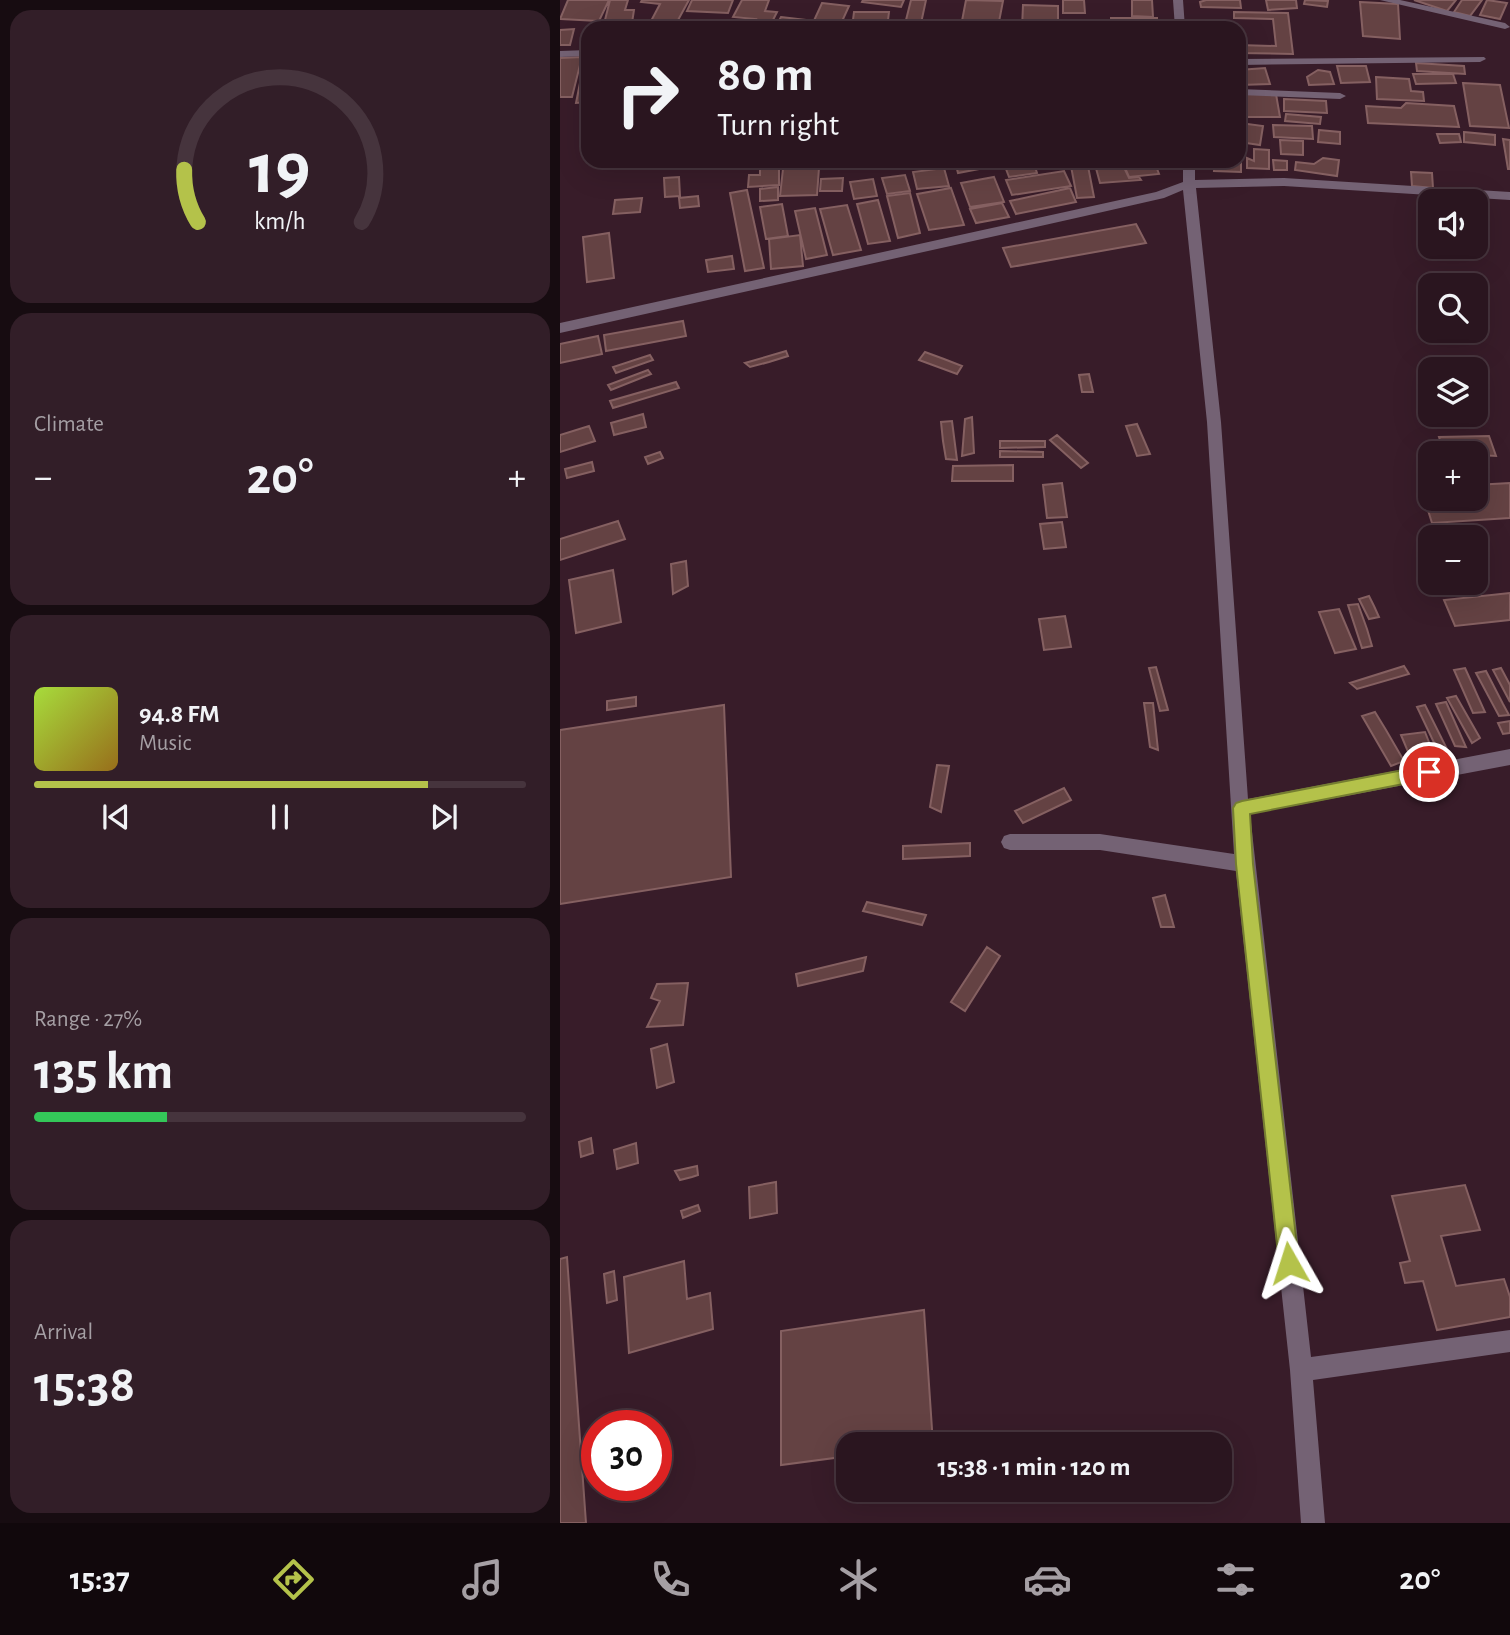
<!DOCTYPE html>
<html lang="en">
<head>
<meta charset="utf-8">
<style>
	:root { --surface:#2a151f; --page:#321e28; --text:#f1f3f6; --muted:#a59fa4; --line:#46343d; --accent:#b4c24a }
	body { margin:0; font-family:"Alegreya Sans",sans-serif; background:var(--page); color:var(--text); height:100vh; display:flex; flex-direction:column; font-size:26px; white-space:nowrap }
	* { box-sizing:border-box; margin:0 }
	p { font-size:23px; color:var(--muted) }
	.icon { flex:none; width:38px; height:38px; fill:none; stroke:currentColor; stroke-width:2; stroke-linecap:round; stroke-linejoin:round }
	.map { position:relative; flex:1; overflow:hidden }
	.drawer { display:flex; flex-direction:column; gap:10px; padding:10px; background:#170c11; width:560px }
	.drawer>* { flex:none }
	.hud { position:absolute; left:21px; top:21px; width:665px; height:147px; border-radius:21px; box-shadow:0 7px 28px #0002,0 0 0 2px var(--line); background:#2a151f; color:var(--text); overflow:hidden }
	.buttons { position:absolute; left:858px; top:189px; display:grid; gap:14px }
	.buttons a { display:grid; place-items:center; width:70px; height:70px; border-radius:14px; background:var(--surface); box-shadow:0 7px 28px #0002,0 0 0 2px var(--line); font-size:35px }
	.speed { position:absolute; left:21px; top:1410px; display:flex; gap:14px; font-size:35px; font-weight:700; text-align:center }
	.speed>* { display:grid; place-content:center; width:91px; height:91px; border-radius:50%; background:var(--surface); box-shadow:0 7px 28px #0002,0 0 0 2px var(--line); line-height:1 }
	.speed .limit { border:10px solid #d22; background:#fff; color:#111 }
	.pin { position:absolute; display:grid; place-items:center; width:60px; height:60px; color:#fff; margin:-30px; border:4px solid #fff; border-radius:50%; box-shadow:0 2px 7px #0007 }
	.me { position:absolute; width:77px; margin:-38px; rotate:354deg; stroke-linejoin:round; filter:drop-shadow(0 0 5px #0008) }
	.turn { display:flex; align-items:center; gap:24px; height:147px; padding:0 21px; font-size:32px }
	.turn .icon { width:91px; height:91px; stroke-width:2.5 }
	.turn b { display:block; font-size:49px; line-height:60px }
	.big { font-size:52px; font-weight:600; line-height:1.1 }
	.drawer .card { flex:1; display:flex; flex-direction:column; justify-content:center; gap:10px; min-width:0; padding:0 24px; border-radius:21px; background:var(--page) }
	.drawer .dial { align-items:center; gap:0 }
	.dial svg { height:182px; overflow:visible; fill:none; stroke:var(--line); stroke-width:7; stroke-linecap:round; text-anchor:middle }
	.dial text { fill:var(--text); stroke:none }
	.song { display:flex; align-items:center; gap:21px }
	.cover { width:84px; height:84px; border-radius:10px; background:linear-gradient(135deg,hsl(80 70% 55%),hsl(40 70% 35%)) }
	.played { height:7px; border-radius:4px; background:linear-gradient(90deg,var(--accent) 80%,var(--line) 80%) }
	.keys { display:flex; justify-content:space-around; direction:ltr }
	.heat { display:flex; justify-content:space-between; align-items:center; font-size:38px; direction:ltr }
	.charge { height:10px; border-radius:5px; background:linear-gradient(90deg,#34c759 27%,var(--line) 0) }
	.trip { position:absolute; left:276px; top:1432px; width:396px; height:70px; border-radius:21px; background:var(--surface); box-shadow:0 7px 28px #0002,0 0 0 2px var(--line); font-weight:600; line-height:70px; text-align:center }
	.dock { display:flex; height:112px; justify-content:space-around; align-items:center; background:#11080c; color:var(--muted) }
	.dock .icon { width:49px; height:49px }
	.dock .selected { color:var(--accent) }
	.dock b { font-size:32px; color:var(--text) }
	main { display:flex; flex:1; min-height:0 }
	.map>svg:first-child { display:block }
</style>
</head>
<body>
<main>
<section class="drawer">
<div class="card dial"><svg viewBox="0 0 100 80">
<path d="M14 69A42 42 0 1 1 86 69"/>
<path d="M14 69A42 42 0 0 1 8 46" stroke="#b4c24a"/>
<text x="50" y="56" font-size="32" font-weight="700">19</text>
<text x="50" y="72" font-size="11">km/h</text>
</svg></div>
<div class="card"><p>Climate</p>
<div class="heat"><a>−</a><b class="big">20°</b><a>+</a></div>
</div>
<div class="card">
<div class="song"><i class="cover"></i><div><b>94.8 FM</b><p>Music</p></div></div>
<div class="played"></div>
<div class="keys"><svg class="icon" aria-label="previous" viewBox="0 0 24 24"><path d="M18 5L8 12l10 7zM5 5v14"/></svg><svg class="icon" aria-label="pause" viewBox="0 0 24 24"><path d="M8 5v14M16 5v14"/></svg><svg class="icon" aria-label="next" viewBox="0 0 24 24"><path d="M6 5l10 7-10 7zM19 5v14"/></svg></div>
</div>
<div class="card"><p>Range · 27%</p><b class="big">135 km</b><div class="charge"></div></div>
<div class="card"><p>Arrival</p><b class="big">15:38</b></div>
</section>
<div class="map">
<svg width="950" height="1523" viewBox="0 0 950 1523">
	<rect width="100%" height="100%" fill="#381c29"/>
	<path fill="#644243" stroke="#856061" stroke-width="2" d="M8 0H49L39 21 0 19Z
		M50 0H68L65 10H74L72 23 44 24Z
		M82 0H129L117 22 91 21 100 4 81 2Z
		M132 0H173L168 13 127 11Z
		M182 0H209L205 11 217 12 211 24 194 23 196 19 173 17Z
		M303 0H344L341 7 302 2Z
		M351 0H366L360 28H344Z
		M406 0 443 1 438 27 401 26Z
		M503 0H524L525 13H503Z
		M572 0H592L593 17 572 16Z
		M646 0H680L681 8 641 7 640 2Z
		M706 0H736L737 8 708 10Z
		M745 0 768 1 767 7 744 4Z
		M854 0H896L887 11Z
		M902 0H922L910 16 894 12Z
		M927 0 947 3 940 19 920 15Z
		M800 2 838 4 840 39 803 36Z
		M262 3 289 6 279 28 252 25Z
		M463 5 498 6V28H462Z
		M294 12H329L327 28H292Z
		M674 12 728 13 733 54 679 53V45L716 46 713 19 674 18Z
		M221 17 247 20 243 28H215Z
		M551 18H597V28H503V24H519L520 28H551Z
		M29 25H71L70 28H28V40H23Z
		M14 29 10 45H0V30Z
		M22 57 12 97H0V58Z
		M856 63 904 66 905 74 857 71Z
		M777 66H806L810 82 781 83Z
		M705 68 710 84 680 85 679 70Z
		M758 70 770 72 774 84 749 85 747 77Z
		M22 73H28V102L16 103Z
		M853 74H893L896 83 856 84Z
		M816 77 849 79 851 91 863 92 864 101 817 99Z
		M903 83 940 85 949 128 910 126Z
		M679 94H716L720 117H683Z
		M724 99 766 101 767 113 724 111Z
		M846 103 894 106 899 127 808 123 806 106 841 108Z
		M726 114 761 117 760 124 725 121Z
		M680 123 703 126 700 145 679 142Z
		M713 125 752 126 753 139 714 137Z
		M759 130 780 132V144L758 142Z
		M904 132 935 135V145L904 142Z
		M877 134H899L901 142 880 143Z
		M943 139 950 140V169H948Z
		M720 140 743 141V155L721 154Z
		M679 146 681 147V172L654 171 655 161H679Z
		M694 149 709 150V169L687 168V158L694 161Z
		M763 158 779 160 777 176 735 170 736 162 754 164Z
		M713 160 727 161V170H714Z
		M395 161H429L430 167 398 173Z
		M443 161H473L477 173 449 177Z
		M510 161H527L534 197 517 198Z
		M534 161H561L569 178 579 177 581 180 540 183Z
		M562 161H594L599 174 569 177Z
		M219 165V185L188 187 189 175H200V167Z
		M259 168 257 195 220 196 223 169Z
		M384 168 389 186 357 189 353 172Z
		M504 171 511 186 452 195 446 180Z
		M851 172 872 173 873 188 852 186Z
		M345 175 350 191 327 194 322 178Z
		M119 177 120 196 105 197 104 178Z
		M434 177 444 202 410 207 401 183Z
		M283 178 282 191H260L261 179Z
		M313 179 317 196 294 199 290 182Z
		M218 187V200L200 201V189Z
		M391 188 404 225 369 230 357 194Z
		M510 188 516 202 456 214 450 201Z
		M187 190 204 268 185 271 170 193Z
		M350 193 360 233 338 238 327 196Z
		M138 196 139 206 120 208 119 198Z
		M82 198 80 212 53 214 55 200Z
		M318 200 330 241 308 244 297 204Z
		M442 203 449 217 416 223 410 209Z
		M222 204 228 236 206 239 200 207Z
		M287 205 301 250 273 255 260 209Z
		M255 208 267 255 246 259 235 211Z
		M576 224 586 243 451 267 443 248Z
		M49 233 54 278 27 282 23 237Z
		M240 235 243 266 211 269 209 239Z
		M172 256 174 269 148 272 146 260Z
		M123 321 126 336 46 351 44 335Z
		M38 336 42 354 0 363V344Z
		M226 351 228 356 209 362 190 367 185 363Z
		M365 352 384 359 402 366 397 374 359 360Z
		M90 355 93 360 56 373 53 367Z
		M88 370 91 374 51 390 48 385Z
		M529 374 533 392H522L519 375Z
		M116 382 119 388 53 408 50 401Z
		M83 414 86 427 54 435 51 423Z
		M412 417 414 453 402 456 405 419Z
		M392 421 397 460 386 459 383 441 381 422Z
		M577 424 590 454 577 456 566 426Z
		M29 426 35 441 0 452V435Z
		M497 435 516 452 528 463 521 468 490 440Z
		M929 436 936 456 884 453 879 437Z
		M440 441H485V447L440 448Z
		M440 451 483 452V457H440Z
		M100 452 103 458 88 464 85 457Z
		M32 462 34 471 7 478 5 469Z
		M453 465V481H392L393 466Z
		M502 483 507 517 487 518 483 485Z
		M950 483V518L872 523 861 488 870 487V499H915V485Z
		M58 521 65 539 0 560V539Z
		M502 522 506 547 484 549 480 524Z
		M126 561 128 586 113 594 111 564Z
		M53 570 61 622 16 633 9 580Z
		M950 593V620L895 626 884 600Z
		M809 596 814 606 819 617 809 619 799 599Z
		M798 604 807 629 812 646 802 648 788 605Z
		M779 609 796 649 775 653 759 612Z
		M505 616 511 647 484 650 479 619Z
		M844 666 849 674 797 689 790 683Z
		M596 667 608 710 600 711 589 668Z
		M905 668 925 712 913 713 894 670Z
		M941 668 950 685V702L933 670Z
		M926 671 943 704 949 715 939 716 916 673Z
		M896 696 920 738 912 743 887 698Z
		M76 697V706L47 710V701Z
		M886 702 906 747 895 746 876 704Z
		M584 703H593L598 750 590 747Z
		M164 705 171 877 0 904V730Z
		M865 705 887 749 878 751 857 707Z
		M815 712 826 730 844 761 831 766 802 716Z
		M950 721V733L943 734 938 723Z
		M865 732 874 755 851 759 841 735Z
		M377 765 389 766 381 812 370 807Z
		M504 788 511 800 463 823 455 811Z
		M410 843V856L343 859V846Z
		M605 895 607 902 614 927H601L593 898Z
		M307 902 366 915 362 925 303 911Z
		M427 947 440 956 405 1011 391 1002Z
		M306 957 303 971 238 986 236 974Z
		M128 983 123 1025 87 1027 100 1001 91 998 97 984Z
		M107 1044 114 1082 97 1088 91 1049Z
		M31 1138 33 1153 21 1157 19 1142Z
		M76 1143 78 1163 57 1169 54 1150Z
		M137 1166 138 1175 132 1177 120 1180 115 1171Z
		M216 1182 217 1213 190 1218 189 1187Z
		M905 1185 920 1230 881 1236 896 1286 944 1279 950 1297V1317L877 1330 863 1281 845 1283 840 1263 850 1261 832 1196Z
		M138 1205 140 1211 123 1218 121 1211Z
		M7 1257 26 1523H0V1259Z
		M124 1261 127 1299 150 1293 153 1329 69 1353 64 1277Z
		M54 1271 57 1300 47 1303 44 1274Z
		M364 1310 373 1444H289V1456L221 1465V1331Z"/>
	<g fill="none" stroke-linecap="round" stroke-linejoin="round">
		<path fill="#746274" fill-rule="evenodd" d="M613 0H623L625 28H615Z
			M820 0H840L945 23 950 27 945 29Z
			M28 50V56L0 57V51Z
			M924 57 926 59 920 62 679 65V59Z
			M679 89 780 93 786 96 780 99 679 95Z
			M623 161H635V180L724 178 950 192V200L724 186 636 188 661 422 688 799 950 749V765L690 814 751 1357 950 1330V1352L753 1380 765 1523H741L730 1370 676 871 540 850H450L444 848 441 842 444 836 450 834H540L674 854 647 422 623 190 604 198 525 216 0 333V323L596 192 623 182Z"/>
	</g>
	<path fill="#b4c24a" stroke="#757e30" stroke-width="2" d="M869 765 875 768 877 772 875 777 869 779 690 814 693 864 739 1263 736 1270 729 1273 722 1270 719 1263 676 864 673 808 676 803 682 801Z"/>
</svg>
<div class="buttons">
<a><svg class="icon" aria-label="sound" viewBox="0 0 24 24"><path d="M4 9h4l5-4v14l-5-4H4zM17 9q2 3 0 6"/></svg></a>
<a><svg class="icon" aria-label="search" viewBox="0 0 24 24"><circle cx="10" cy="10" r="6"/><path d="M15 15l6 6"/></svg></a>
<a><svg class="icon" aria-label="layers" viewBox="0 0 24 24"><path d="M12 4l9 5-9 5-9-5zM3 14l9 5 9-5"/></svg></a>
<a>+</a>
<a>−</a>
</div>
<div class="speed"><div class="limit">30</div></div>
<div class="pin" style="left:869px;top:772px;background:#d93025"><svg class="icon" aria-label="arrive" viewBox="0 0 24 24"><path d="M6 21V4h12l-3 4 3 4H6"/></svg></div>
<svg class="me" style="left:729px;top:1263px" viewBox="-20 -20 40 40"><path d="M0-17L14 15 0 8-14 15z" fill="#b4c24a" stroke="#fff" stroke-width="4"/></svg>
<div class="trip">15:38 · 1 min · 120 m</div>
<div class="hud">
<div class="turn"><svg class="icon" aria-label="right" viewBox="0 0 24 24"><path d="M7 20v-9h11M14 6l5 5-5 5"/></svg><div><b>80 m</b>Turn right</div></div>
</div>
</div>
</main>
<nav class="dock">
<b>15:37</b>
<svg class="icon selected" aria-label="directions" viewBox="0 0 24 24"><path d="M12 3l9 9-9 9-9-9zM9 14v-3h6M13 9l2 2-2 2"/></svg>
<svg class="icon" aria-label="music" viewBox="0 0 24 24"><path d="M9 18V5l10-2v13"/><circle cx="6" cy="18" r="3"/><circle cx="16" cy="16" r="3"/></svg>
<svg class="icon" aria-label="phone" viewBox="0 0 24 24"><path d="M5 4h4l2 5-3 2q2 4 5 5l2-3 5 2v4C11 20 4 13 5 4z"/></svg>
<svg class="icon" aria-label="climate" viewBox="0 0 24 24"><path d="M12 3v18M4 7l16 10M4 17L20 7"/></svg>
<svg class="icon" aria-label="car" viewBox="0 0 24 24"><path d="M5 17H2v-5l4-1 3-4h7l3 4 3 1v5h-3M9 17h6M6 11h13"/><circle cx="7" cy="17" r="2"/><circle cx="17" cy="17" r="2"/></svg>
<svg class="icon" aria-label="filters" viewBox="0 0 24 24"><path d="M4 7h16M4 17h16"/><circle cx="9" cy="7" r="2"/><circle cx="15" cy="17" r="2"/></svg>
<b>20°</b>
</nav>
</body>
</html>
